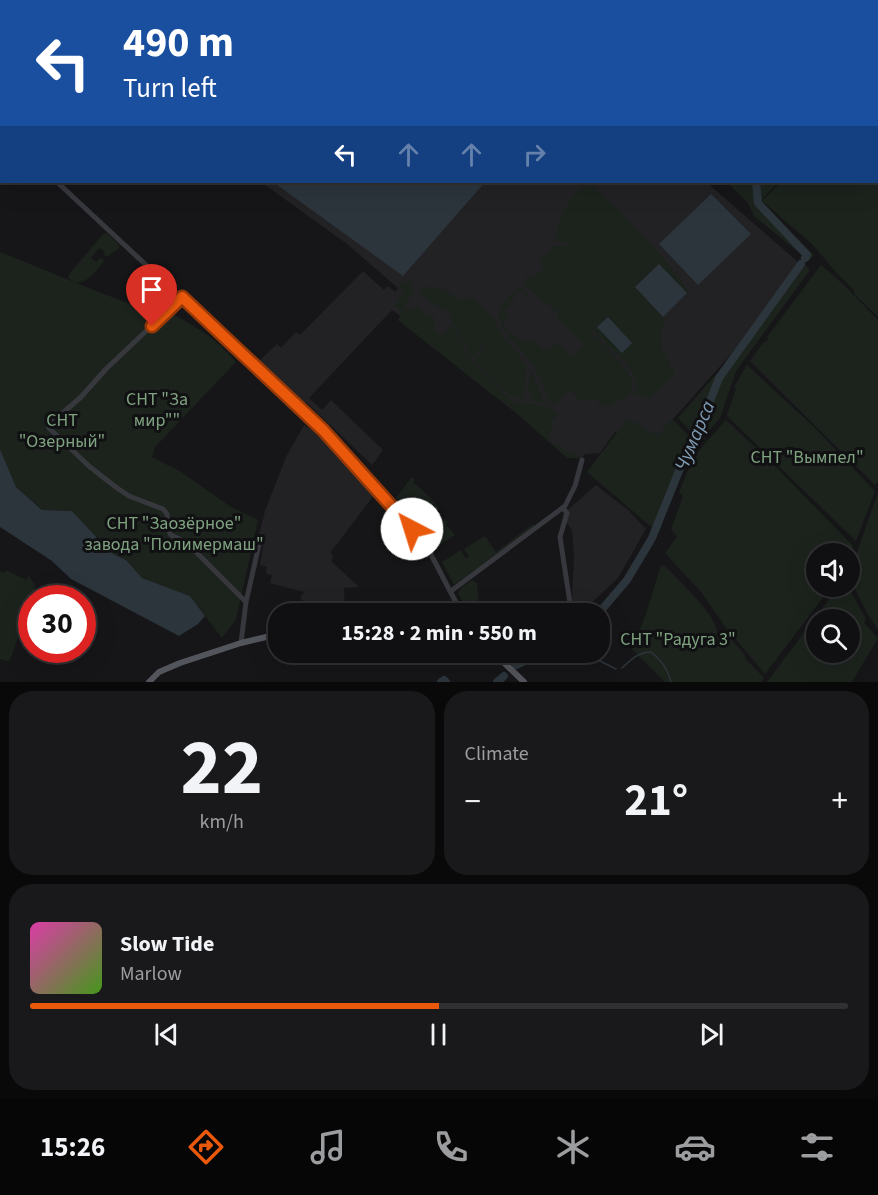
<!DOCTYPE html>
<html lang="en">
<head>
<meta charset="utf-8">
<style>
	:root { --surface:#101012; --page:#19191b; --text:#f1f3f6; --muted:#9c9d9f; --line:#303032; --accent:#ea580c }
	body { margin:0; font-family:"Source Sans 3",sans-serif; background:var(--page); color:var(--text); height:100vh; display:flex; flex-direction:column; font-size:22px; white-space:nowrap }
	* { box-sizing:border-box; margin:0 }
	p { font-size:20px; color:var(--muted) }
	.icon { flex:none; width:33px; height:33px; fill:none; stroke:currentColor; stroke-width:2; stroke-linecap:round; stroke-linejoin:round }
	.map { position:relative; height:682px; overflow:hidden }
	.panel { display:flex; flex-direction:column; gap:9px; padding:9px; background:#09090a; flex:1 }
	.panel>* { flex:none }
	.hud { position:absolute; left:0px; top:0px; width:879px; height:183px; box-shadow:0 6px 24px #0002,0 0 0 2px var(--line); background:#1a4fa0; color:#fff; overflow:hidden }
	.fabs { position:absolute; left:806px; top:543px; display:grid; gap:12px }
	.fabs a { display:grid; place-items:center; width:54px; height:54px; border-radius:50%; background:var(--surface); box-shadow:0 6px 24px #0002,0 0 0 2px var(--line); font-size:30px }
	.speed { position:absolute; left:18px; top:585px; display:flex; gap:12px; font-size:30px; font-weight:700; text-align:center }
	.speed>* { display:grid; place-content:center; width:78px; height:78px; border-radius:50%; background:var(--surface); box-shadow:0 6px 24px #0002,0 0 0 2px var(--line); line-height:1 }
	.speed .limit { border:9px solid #d22; background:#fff; color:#111 }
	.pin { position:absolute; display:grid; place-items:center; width:51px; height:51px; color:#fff; margin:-62px -26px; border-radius:50% 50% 50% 0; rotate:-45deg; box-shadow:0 0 6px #0007 }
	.pin .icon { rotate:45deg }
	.me { position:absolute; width:66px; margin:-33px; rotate:320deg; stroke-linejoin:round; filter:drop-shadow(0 0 4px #0008) }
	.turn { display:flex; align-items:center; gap:21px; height:126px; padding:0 24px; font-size:27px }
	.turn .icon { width:78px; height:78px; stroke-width:2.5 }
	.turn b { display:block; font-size:42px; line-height:51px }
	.lanes { display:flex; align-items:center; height:57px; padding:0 24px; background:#0003; justify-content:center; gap:30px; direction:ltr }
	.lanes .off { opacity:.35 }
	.big { font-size:45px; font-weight:700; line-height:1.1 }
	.panel .tile { flex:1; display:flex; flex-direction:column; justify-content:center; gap:9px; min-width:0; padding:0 21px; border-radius:24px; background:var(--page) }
	.panel .dial { align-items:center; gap:0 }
	.dial b { font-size:78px; line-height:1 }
	.song { display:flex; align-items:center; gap:18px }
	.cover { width:72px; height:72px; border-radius:9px; background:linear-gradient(135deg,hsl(320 70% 55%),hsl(100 70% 35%)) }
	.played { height:6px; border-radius:3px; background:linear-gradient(90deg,var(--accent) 50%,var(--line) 50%) }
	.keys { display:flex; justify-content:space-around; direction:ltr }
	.heat { display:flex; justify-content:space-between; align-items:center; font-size:33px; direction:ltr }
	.panel .tiles { flex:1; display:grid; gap:9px; grid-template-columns:1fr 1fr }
	.tile:last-child { grid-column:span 2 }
	.trip { position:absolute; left:268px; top:603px; width:342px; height:60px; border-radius:24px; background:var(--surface); box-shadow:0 6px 24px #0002,0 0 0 2px var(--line); font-weight:700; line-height:60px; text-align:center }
	.menu { display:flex; height:96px; justify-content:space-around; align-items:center; background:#060607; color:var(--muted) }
	.menu .icon { width:42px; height:42px }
	.menu .selected { color:var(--accent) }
	.menu b { font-size:27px; color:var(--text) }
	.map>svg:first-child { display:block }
</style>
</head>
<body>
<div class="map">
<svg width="878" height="682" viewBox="0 0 878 682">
	<rect width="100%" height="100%" fill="#161618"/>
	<path fill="#222225" d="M261 182H706L798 262 732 353 657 437 615 432 600 453 585 454 582 458H567L520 416 398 320 400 316 392 310 309 398 322 410 331 400 383 450 372 465 306 402 303 404 300 401 298 403 256 364 277 344 281 348 296 332 300 335 363 271 384 290 388 286 395 292 398 288 347 244Z
		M304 425 324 437 375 494 330 553 334 556 331 561 359 587 344 588 345 613H295L303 600 300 598 304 592 270 583 272 575 266 574 267 567 260 565 263 545 257 543 265 511 286 457Z
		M596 485 628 510 646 529 618 578 583 611 572 600 574 554 572 531 562 515Z"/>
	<path fill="#1c231d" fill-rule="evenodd" d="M838 0H878V317L854 294V290L836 272 812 244 762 201 781 182H878V2L836 1Z
		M727 182H778L760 202 814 255 809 261 754 216 748 203Z
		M590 186C604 191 681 275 688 291L687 293 659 264 635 287 665 319C655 348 664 350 675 374L649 399 634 393C636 389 638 385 636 380 630 364 604 342 592 330L590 331C600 342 640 375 631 390 626 397 615 402 608 407H605L591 397 586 402 584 399 581 402 570 390 554 405C544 394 542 379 534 367 525 353 500 333 499 317 499 305 512 295 520 287L529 296 528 298 519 291 503 312 508 317 502 324 513 337 515 336 523 344 528 339 531 342 534 341 544 349H550L556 343 572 357 584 346 558 319V313L522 283 528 275 533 279 545 266 540 262 554 245 566 247 567 244 555 241C559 222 568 190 590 186Z
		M107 233 119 245V248L107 257 104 255 105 252 99 248 91 258 96 262 100 258 105 260C96 270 90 282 76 283L161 316 170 313C197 327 217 339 236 362L155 447 152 457 181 472 231 507 258 520 236 619 222 638 190 596 142 578 126 560 111 553 72 511 43 510 16 487 0 449V252L74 282 68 278 70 273 103 234Z
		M801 261 810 270 736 371 720 418 700 441 678 418 737 350Z
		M821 265 843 284 878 320V482L875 485 750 361 763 343 769 339 767 337Z
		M404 281H412V290L415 292 404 306 412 312 416 306 425 314 435 318V329L439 334 445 333 449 326 453 325 467 355 502 393 516 402 548 406 557 415 552 421V430L548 436 549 439 571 454 579 455 580 458H567L520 416 398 320 403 313 394 306 404 294 398 288Z
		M426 286 436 290 438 288 444 289 460 301 465 296 470 299 472 297 495 320 499 330 527 366 524 390 521 399 533 400 531 393 527 390 531 370 545 403C505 399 500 390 474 360L485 347 483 346 472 358 470 355 448 313 419 294Z
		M747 365 814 427 873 489 875 491 856 541 728 417 727 415 736 389 734 387Z
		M628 418 657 436 672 419 697 444C678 471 670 499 660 530L649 525 587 472Z
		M726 420 778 469 853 546 849 555V554H816V586L831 587 765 674 727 629 701 592 665 553 677 537 671 529 683 496 679 492 694 456Z
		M412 477 415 479 413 482 432 499 439 508 431 517 426 515 427 513 410 496 402 504 396 498Z
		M878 492V630L868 615 852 583 853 573 856 568 854 561Z
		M441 517 448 522 446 524 455 535 435 548 423 533 425 529 435 525Z
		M533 524 535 527 489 560 487 558 488 561 454 585 442 562 461 550 465 558 469 557 464 549 485 536 496 552Z
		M661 565 665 566C680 582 698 598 711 617 715 623 715 629 719 634L724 631 745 655V658L764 678 761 682H665L632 649 646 614Z
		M6 570 26 580 29 576 35 585 34 593 10 660 6 661 0 659V573L1 571 5 573Z
		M472 580 477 584 479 604 470 610 466 608 458 593 462 587Z
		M839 586 843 587 852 594 866 619 864 623 878 638 852 682H767ZM816 620H849V652H816Z"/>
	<path fill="#2c353c" d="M273 182H485L403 276Z
		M711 194 751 234 698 285 659 244Z
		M659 264 687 293 663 317 635 287Z
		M608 317 632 343 622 353 597 327Z
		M0 449 16 487 42 510 72 511 111 553 126 560 142 578 190 596 205 616 198 624 179 636 71 579 52 561 0 527Z"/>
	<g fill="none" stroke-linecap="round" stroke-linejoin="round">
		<path stroke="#2c353c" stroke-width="1.5" d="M592 652 596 659 616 669
			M622 668C631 660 638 652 651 652 662 661 667 668 671 682"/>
		<path stroke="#2c353c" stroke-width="8" d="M756 182 758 203 807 255 805 258
			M598 614 627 580 652 538 687 451 700 427 719 378 801 264
			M516 665 529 659 534 652
			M441 682 444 680 446 682
			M497 682 504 676"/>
		<path stroke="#37383d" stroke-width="5" d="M35 0V2
			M0 84 2 82
			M0 129 2 131
			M57 182 323 430 425 543 462 614
			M182 297 106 369 81 397 49 425V428L90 467 117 488 129 496 163 509 167 514 168 529 171 535 187 543 246 602
			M451 591 565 506 575 486 582 460
			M558 614 570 603 560 537 567 513 563 508
			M241 643 246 602 261 536
			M497 657 507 652"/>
		<path stroke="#53555c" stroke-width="6" d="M415 614H428
			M493 652 524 682
			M149 682 159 672 180 663 241 643 279 634"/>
	</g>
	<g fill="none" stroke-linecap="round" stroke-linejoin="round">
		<defs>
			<path id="route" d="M152 326 182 297 323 430 412 529"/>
		</defs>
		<use href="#route" stroke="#983908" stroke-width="15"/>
		<use href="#route" stroke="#ea580c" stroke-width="10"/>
	</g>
	<g text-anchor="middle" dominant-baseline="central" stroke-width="6" stroke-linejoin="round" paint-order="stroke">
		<g font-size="18" fill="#7fa381" stroke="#111113">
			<text x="157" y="399">СНТ "За<tspan x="157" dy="21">мир""</tspan></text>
			<text x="62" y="420">СНТ<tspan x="62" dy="21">"Озерный"</tspan></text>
			<text x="807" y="457">СНТ "Вымпел"</text>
			<text x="174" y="523">СНТ "Заозёрное"<tspan x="174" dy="21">завода "Полимермаш"</tspan></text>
			<text x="678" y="639">СНТ "Радуга 3"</text>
		</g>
		<g font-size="20" font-style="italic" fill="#7f9bb3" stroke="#111113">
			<text transform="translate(695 436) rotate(-67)">Чумарса</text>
		</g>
	</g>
</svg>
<div class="fabs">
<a><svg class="icon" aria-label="sound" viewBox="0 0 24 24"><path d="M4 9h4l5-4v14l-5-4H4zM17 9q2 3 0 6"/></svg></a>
<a><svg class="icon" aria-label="search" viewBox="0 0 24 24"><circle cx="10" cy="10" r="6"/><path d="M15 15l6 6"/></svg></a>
</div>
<div class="speed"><div class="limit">30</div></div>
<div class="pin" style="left:152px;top:326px;background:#d93025"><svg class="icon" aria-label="arrive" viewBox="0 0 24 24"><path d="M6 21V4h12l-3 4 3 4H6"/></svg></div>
<svg class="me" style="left:412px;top:529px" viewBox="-20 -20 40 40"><circle r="19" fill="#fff"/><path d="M0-13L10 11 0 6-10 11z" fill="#ea580c"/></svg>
<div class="trip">15:28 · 2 min · 550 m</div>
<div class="hud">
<div class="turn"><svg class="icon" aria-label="left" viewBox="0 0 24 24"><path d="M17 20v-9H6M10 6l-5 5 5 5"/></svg><div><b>490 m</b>Turn left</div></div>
<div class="lanes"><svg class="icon" aria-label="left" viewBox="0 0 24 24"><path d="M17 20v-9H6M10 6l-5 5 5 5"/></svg><svg class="icon off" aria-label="ahead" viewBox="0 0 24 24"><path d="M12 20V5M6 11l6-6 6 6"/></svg><svg class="icon off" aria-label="ahead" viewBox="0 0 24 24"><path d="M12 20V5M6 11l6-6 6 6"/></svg><svg class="icon off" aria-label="right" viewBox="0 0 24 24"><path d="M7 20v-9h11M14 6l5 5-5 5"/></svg></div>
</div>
</div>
<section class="panel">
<div class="tiles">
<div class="tile dial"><b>22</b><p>km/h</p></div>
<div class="tile"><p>Climate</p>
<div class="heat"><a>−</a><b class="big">21°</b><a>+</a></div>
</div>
<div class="tile">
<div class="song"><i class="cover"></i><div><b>Slow Tide</b><p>Marlow</p></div></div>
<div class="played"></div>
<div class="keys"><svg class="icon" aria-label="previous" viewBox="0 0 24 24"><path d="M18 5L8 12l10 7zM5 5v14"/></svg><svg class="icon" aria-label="pause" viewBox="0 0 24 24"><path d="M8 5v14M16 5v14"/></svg><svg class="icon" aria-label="next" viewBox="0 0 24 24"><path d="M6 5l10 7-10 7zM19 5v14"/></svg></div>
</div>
</div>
</section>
<nav class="menu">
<b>15:26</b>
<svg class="icon selected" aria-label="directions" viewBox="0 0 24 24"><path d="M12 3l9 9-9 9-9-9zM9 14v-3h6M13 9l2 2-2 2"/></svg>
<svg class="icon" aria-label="music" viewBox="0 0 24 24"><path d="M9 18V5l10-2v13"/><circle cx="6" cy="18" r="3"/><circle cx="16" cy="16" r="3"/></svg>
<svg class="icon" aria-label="phone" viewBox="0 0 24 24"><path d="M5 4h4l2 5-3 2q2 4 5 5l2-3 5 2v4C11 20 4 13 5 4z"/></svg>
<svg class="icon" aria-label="climate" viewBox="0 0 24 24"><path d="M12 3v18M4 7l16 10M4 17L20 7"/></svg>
<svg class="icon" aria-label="car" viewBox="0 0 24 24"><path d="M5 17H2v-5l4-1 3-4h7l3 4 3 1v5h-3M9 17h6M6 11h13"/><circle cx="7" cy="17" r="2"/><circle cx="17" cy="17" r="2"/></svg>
<svg class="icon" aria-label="filters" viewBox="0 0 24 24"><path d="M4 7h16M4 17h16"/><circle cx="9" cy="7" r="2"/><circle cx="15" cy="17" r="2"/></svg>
</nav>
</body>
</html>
